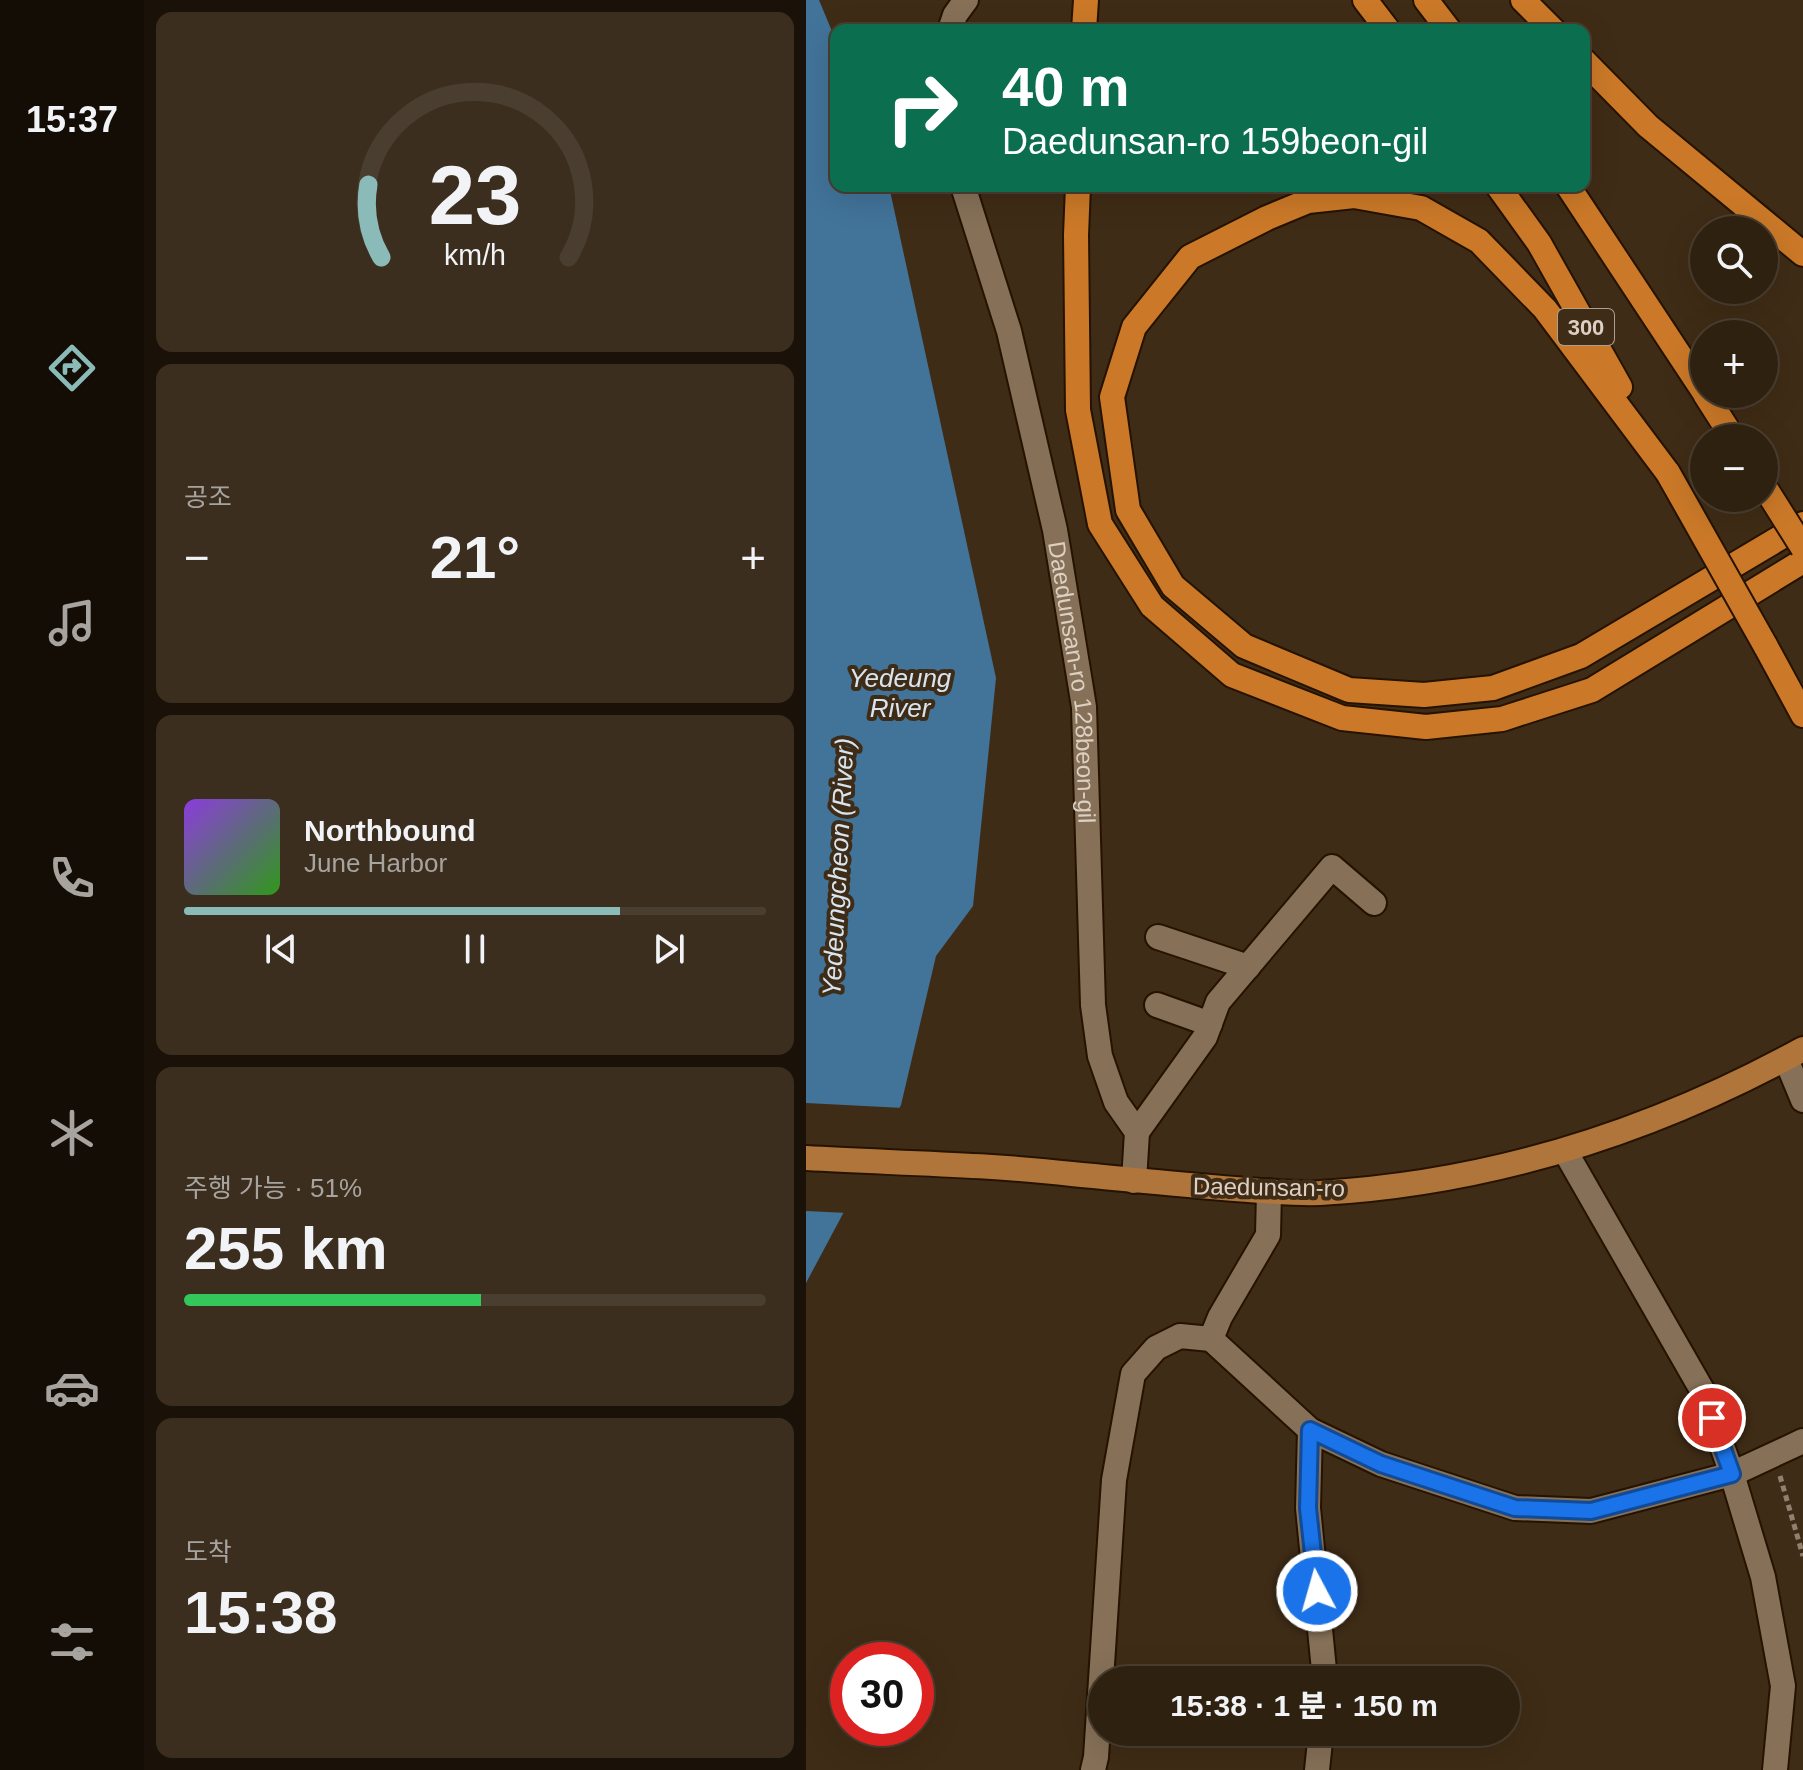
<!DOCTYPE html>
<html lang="ko">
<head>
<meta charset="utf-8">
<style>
	:root { --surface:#2f2110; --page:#3b2e1e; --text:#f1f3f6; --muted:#a7a39f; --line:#4a3e30; --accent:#8bbbb9 }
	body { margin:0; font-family:Helvetica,"Noto Sans KR",sans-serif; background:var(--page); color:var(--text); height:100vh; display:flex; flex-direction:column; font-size:30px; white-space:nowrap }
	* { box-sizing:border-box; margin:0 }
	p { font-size:26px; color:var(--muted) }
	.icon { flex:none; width:44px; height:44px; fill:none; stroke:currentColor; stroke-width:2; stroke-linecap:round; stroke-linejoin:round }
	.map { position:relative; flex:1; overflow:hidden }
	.side { display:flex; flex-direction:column; gap:12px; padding:12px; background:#1a1209; width:662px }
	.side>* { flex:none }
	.guide { position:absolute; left:24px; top:24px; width:760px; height:168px; border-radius:16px; box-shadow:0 8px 32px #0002,0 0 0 2px var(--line); background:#0b6e4f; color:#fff; overflow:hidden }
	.buttons { position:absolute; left:884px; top:216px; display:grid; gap:16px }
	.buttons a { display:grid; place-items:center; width:88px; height:88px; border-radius:50%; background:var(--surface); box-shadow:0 8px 32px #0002,0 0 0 2px var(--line); font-size:40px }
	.speed { position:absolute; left:24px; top:1642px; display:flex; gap:16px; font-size:40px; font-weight:700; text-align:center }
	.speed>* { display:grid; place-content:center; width:104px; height:104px; border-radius:50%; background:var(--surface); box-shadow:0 8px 32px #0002,0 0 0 2px var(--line); line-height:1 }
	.speed .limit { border:12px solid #d22; background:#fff; color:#111 }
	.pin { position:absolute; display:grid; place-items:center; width:68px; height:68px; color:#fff; margin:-34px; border:4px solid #fff; border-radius:50%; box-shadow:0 2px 8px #0007 }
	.me { position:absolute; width:88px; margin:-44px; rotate:354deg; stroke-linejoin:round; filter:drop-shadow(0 0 6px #0008) }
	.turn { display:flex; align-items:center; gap:28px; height:168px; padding:0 40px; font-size:36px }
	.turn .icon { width:104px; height:104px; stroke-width:2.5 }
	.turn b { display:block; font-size:56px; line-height:68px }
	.big { font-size:60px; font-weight:800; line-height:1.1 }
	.side .tile { flex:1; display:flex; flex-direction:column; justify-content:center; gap:12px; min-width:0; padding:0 28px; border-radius:16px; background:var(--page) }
	.side .dial { align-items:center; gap:0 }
	.dial svg { height:208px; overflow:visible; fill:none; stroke:var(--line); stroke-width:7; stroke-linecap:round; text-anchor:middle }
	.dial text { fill:var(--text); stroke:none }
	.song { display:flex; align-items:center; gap:24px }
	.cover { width:96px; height:96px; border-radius:12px; background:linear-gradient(135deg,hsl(270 70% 55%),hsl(110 70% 35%)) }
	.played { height:8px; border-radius:4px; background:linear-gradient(90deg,var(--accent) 75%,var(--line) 75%) }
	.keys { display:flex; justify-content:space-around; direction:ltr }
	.heat { display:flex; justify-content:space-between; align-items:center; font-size:44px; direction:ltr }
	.charge { height:12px; border-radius:6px; background:linear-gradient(90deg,#34c759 51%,var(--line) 0) }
	.trip { position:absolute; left:282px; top:1666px; width:432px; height:80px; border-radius:40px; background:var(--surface); box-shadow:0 8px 32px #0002,0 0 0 2px var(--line); font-weight:800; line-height:80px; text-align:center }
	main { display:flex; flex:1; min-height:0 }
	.dock { display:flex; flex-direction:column; width:144px; justify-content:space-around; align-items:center; background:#130d06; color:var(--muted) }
	.dock .icon { width:56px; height:56px }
	.dock .on { color:var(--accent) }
	.dock b { font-size:36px; color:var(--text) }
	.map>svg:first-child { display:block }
</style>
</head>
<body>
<main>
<nav class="dock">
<b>15:37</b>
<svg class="icon on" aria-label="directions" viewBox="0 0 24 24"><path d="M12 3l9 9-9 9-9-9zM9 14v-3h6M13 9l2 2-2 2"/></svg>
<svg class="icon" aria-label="music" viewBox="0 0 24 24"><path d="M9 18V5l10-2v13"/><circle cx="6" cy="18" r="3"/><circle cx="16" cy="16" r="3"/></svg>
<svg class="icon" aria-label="phone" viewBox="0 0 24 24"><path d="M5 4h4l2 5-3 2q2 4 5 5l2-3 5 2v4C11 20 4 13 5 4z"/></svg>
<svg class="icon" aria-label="climate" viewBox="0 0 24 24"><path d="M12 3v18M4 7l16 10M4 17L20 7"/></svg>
<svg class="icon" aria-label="car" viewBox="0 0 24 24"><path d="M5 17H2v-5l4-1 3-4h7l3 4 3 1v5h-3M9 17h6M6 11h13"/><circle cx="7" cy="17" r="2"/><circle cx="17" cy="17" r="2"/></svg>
<svg class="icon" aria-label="filters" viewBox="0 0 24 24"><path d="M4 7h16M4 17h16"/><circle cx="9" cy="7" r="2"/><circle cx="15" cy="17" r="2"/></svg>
</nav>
<section class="side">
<div class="tile dial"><svg viewBox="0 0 100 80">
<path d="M14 69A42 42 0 1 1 86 69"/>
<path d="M14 69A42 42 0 0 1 9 41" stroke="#8bbbb9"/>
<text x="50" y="56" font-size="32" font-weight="700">23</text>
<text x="50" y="72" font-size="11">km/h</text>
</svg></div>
<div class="tile"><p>공조</p>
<div class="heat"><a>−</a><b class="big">21°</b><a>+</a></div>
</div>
<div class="tile">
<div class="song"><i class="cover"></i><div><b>Northbound</b><p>June Harbor</p></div></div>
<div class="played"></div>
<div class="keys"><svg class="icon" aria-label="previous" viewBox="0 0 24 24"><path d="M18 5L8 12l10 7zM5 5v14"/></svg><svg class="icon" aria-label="pause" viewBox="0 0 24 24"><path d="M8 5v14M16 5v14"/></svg><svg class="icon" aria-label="next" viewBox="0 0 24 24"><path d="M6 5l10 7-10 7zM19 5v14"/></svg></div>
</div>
<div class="tile"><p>주행 가능 · 51%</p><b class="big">255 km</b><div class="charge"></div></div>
<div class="tile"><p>도착</p><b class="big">15:38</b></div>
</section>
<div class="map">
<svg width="997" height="1770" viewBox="0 0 997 1770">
	<rect width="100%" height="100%" fill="#3f2c16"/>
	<path fill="#427399" d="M0 0H13L30 41V186H83L190 678 167 906 130 956 95 1105 0 1283Z"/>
	<path fill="#3f2c16" d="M0 1103 97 1108 42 1213 0 1211Z"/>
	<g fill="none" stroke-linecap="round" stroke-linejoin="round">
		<defs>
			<g id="minor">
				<path d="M144 30 149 15 160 0"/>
				<path id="s1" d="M157 186 203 331 249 530 278 707 287 1005 294 1056 310 1102 331 1132 328 1181"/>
				<path d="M352 937 442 967"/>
				<path d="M351 1005 404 1024"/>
				<path d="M980 1059 997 1100"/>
				<path d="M331 1132 399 1037 412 1002 526 867 568 903"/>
				<path d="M759 1151 896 1390 926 1474 957 1577 977 1686 969 1770"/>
				<path d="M405 1339 504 1430 575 1464 709 1508 785 1511 926 1474 997 1441"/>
				<path d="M405 1339 414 1317 462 1235 463 1191"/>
				<path d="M504 1430 502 1508 519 1680"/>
				<path d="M287 1770 290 1757 308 1480 327 1374 350 1348 374 1336 405 1339"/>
				<path d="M511 1770 515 1732"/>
			</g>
			<path id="major" d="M0 1158C88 1163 178 1164 266 1174 320 1179 374 1185 429 1189 457 1191 486 1194 514 1193 686 1183 846 1132 997 1049"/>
			<path id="highway" d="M559 0 582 30
				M620 0 643 30
				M717 0 747 30
				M278 30 280 0
				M778 61 842 126 997 254
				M272 186 270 235 272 410 294 524 346 606 426 675 536 718 620 727 696 719 786 690 997 561
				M692 186 733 243 814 387
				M762 186 898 392
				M899 394 927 438
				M862 473 739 309 673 241 615 208 548 196 502 201 461 218 384 257 328 327 306 397 322 510 367 586 438 646 543 690 618 695 687 688 775 656 997 524
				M959 645 997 715"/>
		</defs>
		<use href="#minor" stroke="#251300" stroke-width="28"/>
		<use href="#major" stroke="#251300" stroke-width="28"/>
		<use href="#highway" stroke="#251300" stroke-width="28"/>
		<path stroke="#90806f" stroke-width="5" stroke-dasharray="6 4" stroke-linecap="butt" d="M974 1476 997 1556"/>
		<use href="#minor" stroke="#867058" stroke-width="24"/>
		<use href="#major" stroke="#af753b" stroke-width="24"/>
		<use href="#highway" stroke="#cb7928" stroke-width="24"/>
		<defs>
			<path id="highway-bridge" d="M862 473 959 645
				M958 486 997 548"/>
		</defs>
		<use href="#highway-bridge" stroke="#251300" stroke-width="28" stroke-linecap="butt"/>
		<use href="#highway-bridge" stroke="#cb7928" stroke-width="24"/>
	</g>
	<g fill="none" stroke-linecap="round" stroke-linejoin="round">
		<defs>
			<path id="route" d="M511 1591 502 1508 504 1430 575 1464 709 1508 785 1511 926 1474 906 1418"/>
		</defs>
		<use href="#route" stroke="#114b97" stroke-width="20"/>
		<use href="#route" stroke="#1a73e8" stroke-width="14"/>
	</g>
	<g text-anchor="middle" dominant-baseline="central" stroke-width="8" stroke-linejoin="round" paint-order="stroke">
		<rect fill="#3f2c16" stroke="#ae9f8f" stroke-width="2" x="752" y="309" width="56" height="36" rx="6"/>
		<g font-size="22" font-weight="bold" fill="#ddd0c3">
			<text x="780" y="327">300</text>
		</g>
		<g font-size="24" fill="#ddd0c3" stroke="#3f2c16">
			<text stroke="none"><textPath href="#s1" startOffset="510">Daedunsan-ro 128beon-gil</textPath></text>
			<text transform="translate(463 1187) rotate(1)">Daedunsan-ro</text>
		</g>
		<g font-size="26" font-style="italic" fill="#d8e5f1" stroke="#3f2c16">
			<text x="94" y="678">Yedeung<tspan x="94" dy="30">River</tspan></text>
			<text transform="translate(32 867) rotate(-87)">Yedeungcheon (River)</text>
		</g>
	</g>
</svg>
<div class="buttons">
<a><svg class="icon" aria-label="search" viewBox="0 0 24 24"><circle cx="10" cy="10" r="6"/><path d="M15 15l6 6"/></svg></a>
<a>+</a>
<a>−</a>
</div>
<div class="speed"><div class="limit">30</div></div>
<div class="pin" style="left:906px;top:1418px;background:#d93025"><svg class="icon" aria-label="arrive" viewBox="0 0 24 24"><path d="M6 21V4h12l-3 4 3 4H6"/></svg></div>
<svg class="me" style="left:511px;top:1591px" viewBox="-20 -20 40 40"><circle r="17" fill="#1a73e8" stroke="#fff" stroke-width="3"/><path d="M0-11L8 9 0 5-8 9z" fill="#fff"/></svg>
<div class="trip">15:38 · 1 분 · 150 m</div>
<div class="guide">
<div class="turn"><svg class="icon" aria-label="right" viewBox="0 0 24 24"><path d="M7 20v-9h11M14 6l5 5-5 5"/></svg><div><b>40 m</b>Daedunsan-ro 159beon-gil</div></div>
</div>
</div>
</main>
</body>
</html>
